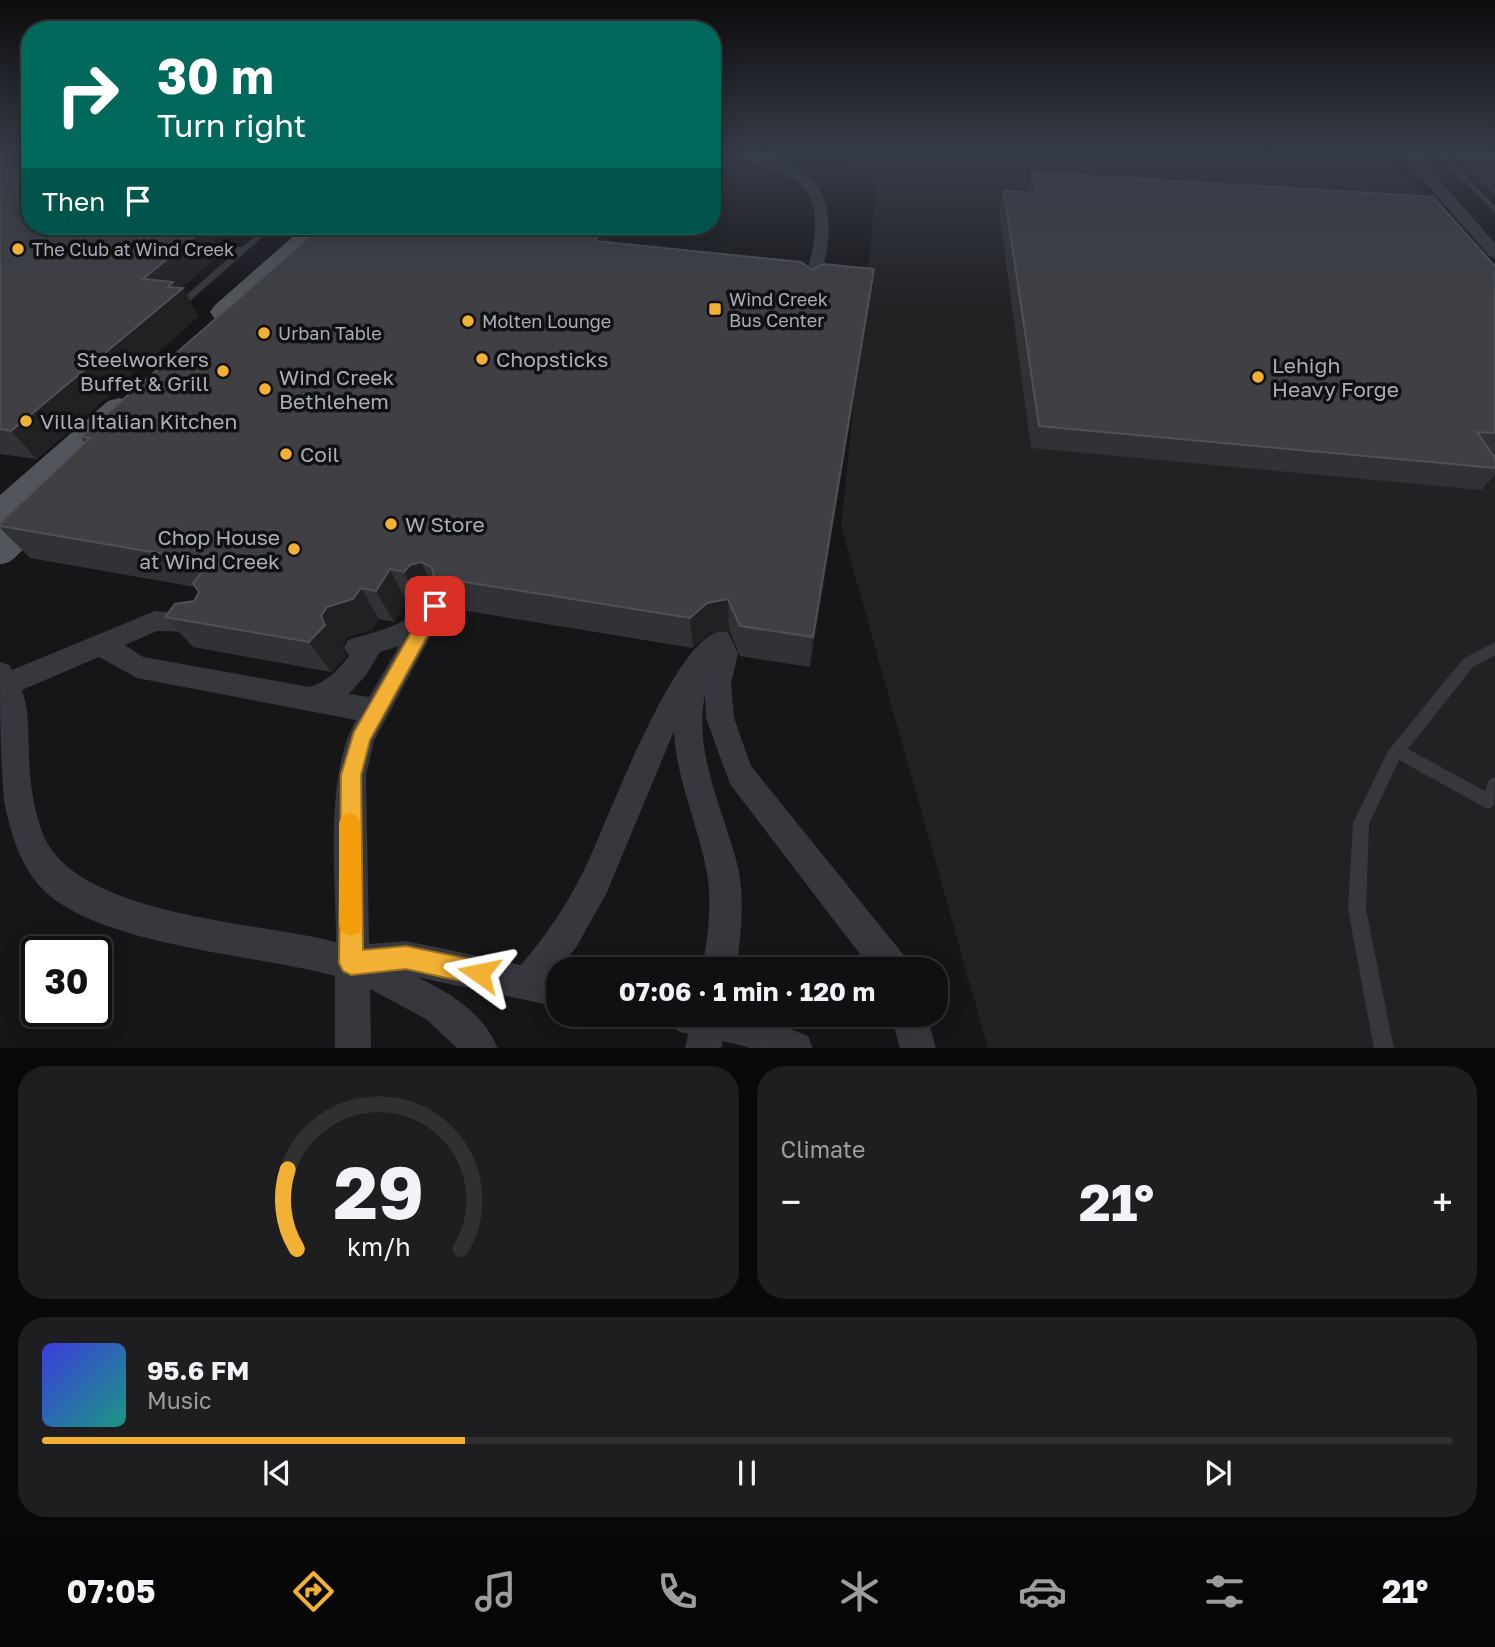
<!DOCTYPE html>
<html lang="en">
<head>
<meta charset="utf-8">
<style>
	:root { --surface:#101012; --page:#1e1e20; --text:#f1f3f6; --muted:#9c9d9f; --line:#303032; --accent:#f2b134 }
	body { margin:0; font-family:"Golos Text",sans-serif; background:var(--page); color:var(--text); height:100vh; display:flex; flex-direction:column; font-size:26px; white-space:nowrap }
	* { box-sizing:border-box; margin:0 }
	p { font-size:23px; color:var(--muted) }
	.icon { flex:none; width:38px; height:38px; fill:none; stroke:currentColor; stroke-width:2; stroke-linecap:round; stroke-linejoin:round }
	.map { position:relative; height:1048px; overflow:hidden }
	.panel { display:flex; flex-direction:column; gap:18px; padding:18px; background:#09090a; flex:1 }
	.panel>* { flex:none }
	.guide { position:absolute; left:21px; top:21px; width:700px; height:214px; border-radius:28px; box-shadow:0 4px 18px #0003,0 0 0 2px var(--line); background:#00695c; color:#fff; overflow:hidden }
	.speed { position:absolute; left:21px; top:936px; display:flex; gap:14px; font-size:35px; font-weight:700; text-align:center }
	.speed>* { display:grid; place-content:center; width:91px; height:91px; border-radius:50%; background:var(--surface); box-shadow:0 4px 18px #0003,0 0 0 2px var(--line); line-height:1 }
	.speed .limit { border:4px solid #111; border-radius:10px; background:#fff; color:#111 }
	.pin { position:absolute; display:grid; place-items:center; width:60px; height:60px; color:#fff; margin:-30px; border-radius:14px; box-shadow:0 4px 10px #0006 }
	.me { position:absolute; width:77px; margin:-38px; rotate:282deg; stroke-linejoin:round; filter:drop-shadow(0 0 5px #0008) }
	.turn { display:flex; align-items:center; gap:24px; height:147px; padding:0 21px; font-size:32px }
	.turn .icon { width:91px; height:91px; stroke-width:2.5 }
	.turn b { display:block; font-size:49px; line-height:60px }
	.then { display:flex; align-items:center; height:66px; padding:0 21px; background:#0003; gap:14px; font-size:26px }
	.big { font-size:52px; font-weight:700; line-height:1.1 }
	.panel .card { flex:1; display:flex; flex-direction:column; justify-content:center; gap:10px; min-width:0; padding:0 24px; border-radius:28px; background:var(--page) }
	.panel .dial { align-items:center; gap:0 }
	.dial svg { height:182px; overflow:visible; fill:none; stroke:var(--line); stroke-width:7; stroke-linecap:round; text-anchor:middle }
	.dial text { fill:var(--text); stroke:none }
	.song { display:flex; align-items:center; gap:21px }
	.cover { width:84px; height:84px; border-radius:10px; background:linear-gradient(135deg,hsl(240 70% 55%),hsl(170 70% 35%)) }
	.played { height:7px; border-radius:4px; background:linear-gradient(90deg,var(--accent) 30%,var(--line) 30%) }
	.keys { display:flex; justify-content:space-around; direction:ltr }
	.heat { display:flex; justify-content:space-between; align-items:center; font-size:38px; direction:ltr }
	.panel .tiles { flex:1; display:grid; gap:18px; grid-template-columns:1fr 1fr }
	.card:last-child { grid-column:span 2 }
	.trip { position:absolute; left:546px; top:957px; width:402px; height:70px; border-radius:28px; background:var(--surface); box-shadow:0 4px 18px #0003,0 0 0 2px var(--line); font-weight:700; line-height:70px; text-align:center }
	.tab-bar { display:flex; height:112px; justify-content:space-around; align-items:center; background:#060607; color:var(--muted) }
	.tab-bar .icon { width:49px; height:49px }
	.tab-bar .selected { color:var(--accent) }
	.tab-bar b { font-size:32px; color:var(--text) }
	.map>svg:first-child { display:block }
</style>
</head>
<body>
<div class="map">
<svg width="1495" height="1049" viewBox="0 0 1495 1049">
	<rect width="100%" height="100%" fill="#161618"/>
	<path fill="#222225" d="M833 156H1385L1495 273V1048H988L841 526 877 181Z"/>
	<g fill="none" stroke-linecap="round" stroke-linejoin="round">
		<path fill="#37383d" fill-rule="evenodd" d="M1439 156H1446L1495 206V213Z
			M266 226H275L190 301H184V297L237 251 202 248 198 245 199 243 242 247Z
			M1495 642V655L1473 667 1408 749 1485 791 1489 780 1495 777 1494 806 1488 809 1482 806 1399 760 1369 824 1366 909 1394 1049H1374L1348 909 1353 823 1388 751 1463 659Z"/>
		<path fill="#37383d" fill-rule="evenodd" d="M744 156C810 156 838 192 826 255 823 268 823 286 816 298L810 299 802 294C809 259 832 202 793 179 778 170 757 167 744 156Z
			M1403 156H1418L1495 243V258L1489 256Z
			M435 596 444 599 447 606 374 741 366 775 369 944 406 941 521 965C547 935 568 903 585 868 605 829 681 616 728 632L738 653 731 684 734 718 751 766 906 958 911 970H872L730 784 706 718 705 694C693 755 724 810 738 867 745 901 741 936 736 970H702C708 936 713 901 706 868 697 822 676 778 674 731L607 892 577 946 558 970V1007L417 977C451 994 483 1012 498 1049H458L426 1019 370 989 371 1049H335V976C257 954 90 946 38 884 19 862 9 828 4 800 0 755 0 707 0 662L9 665 12 670 155 611 207 615 211 622 207 629 198 632 157 631 125 645 143 657 310 687C327 681 338 671 349 656L344 648 348 640C376 631 411 626 426 599ZM399 646 369 697 349 694 366 675 380 652ZM99 657 137 678 356 720C324 776 336 877 336 942 257 921 74 917 42 832 34 809 30 784 29 759 28 736 30 712 22 690Z
			M692 1015H728L721 1049H685Z
			M748 1015H756L808 1036 813 1049H751L739 1044 734 1031 739 1018Z
			M891 1015H927L936 1049H900Z"/>
		<path fill="#53555c" fill-rule="evenodd" d="M305 226H331L234 318 224 320 214 318 210 312 214 306Z
			M119 398 130 401 135 408 130 415 13 525 0 529V495L108 401Z"/>
		<path stroke="#37383d" stroke-width="32" d="M686 1017 752 1031"/>
		<path stroke="#53555c" stroke-width="40" d="M0 544 45 501"/>
	</g>
	<path fill="#323236" d="M0 156 30 226 206 227 220 254 181 288 199 316 37 459 0 454Z
		M1456 156H1495V195Z
		M1032 172 1495 266V457H1494L1495 458V475L1481 490 1031 448 999 211 1004 191 1027 193Z
		M610 243 812 270 874 269 870 300 810 667 740 656 729 630 709 633 693 648 449 608 444 597 436 594 425 597 420 603 406 601 394 622 379 619 372 630 347 637 342 647 346 656 331 672 193 647 165 617 194 601 199 592 195 587 30 558 0 528V523L85 443 80 437Z"/>
	<path fill="#212124" d="M604 226H608L611 251 595 241Z
		M206 227 220 254 178 291 183 288 199 316 37 459 11 431 143 279Z
		M874 269 870 300 810 667 813 637Z
		M421 562 436 594 425 597 420 603 404 572 410 565Z
		M390 569 406 601 394 622 376 591Z
		M361 588 379 619 372 630 347 637 342 647 346 656 331 672 309 642 321 616 327 607Z
		M728 599 729 630 709 633 693 648 690 618 707 603Z"/>
	<path fill="#3f3f44" stroke="#4f5156" stroke-width="2" d="M0 156H30V226H193L206 227 143 279 173 282 168 287 183 288 11 431 0 429Z
		M1488 156H1495V163Z
		M1032 172 1433 197 1495 266V433L1477 432 1495 458V468L1039 426 1004 191 1037 193Z
		M322 226H604L595 241 801 262 812 270 823 264 874 269 813 637 740 626 728 599 707 603 690 618 434 577 432 567 421 562 410 565 404 572 390 569 376 591 361 588 353 599 327 607 321 616 325 625 309 642 165 617 175 604 194 601 199 592 193 583 210 562 0 526V523L90 438 80 437Z"/>
	<linearGradient id="sky" x2="0" y2="1"><stop stop-color="#0c0c0d"/><stop offset="0.51" stop-color="#363c48"/><stop offset="1" stop-color="#363c48" stop-opacity="0"/></linearGradient>
	<rect width="1495" height="303" fill="url(#sky)"/>
	<path fill="#f2b134" stroke="#9d7322" stroke-width="2" d="M435 599 444 606 370 740 361 775 363 950 406 946 479 961 487 965 491 973 487 982 479 985 406 969 351 975 343 971 339 963 341 775 354 732 429 601Z"/>
	<path fill="#f59e0b" d="M350 813 357 816 360 823 362 925 359 933 351 936 342 933 339 925V823L342 816Z"/>
	<g fill="#f2b134" stroke="#111113" stroke-width="2.5">
		<circle cx="18" cy="249" r="7"/>
		<rect x="708" y="302" width="14" height="14" rx="3.5"/>
		<circle cx="468" cy="321" r="7"/>
		<circle cx="264" cy="333" r="7"/>
		<circle cx="482" cy="359" r="7"/>
		<circle cx="223" cy="371" r="7"/>
		<circle cx="1258" cy="377" r="7"/>
		<circle cx="265" cy="389" r="7"/>
		<circle cx="26" cy="421" r="7"/>
		<circle cx="286" cy="454" r="7"/>
		<circle cx="391" cy="524" r="7"/>
		<circle cx="294" cy="549" r="7"/>
	</g>
	<g text-anchor="middle" dominant-baseline="central" stroke-width="7" stroke-linejoin="round" paint-order="stroke">
		<g font-size="18" fill="#a8adb8" stroke="#111113" text-anchor="start">
			<text x="32" y="249">The Club at Wind Creek</text>
			<text x="729" y="299">Wind Creek<tspan x="729" dy="21">Bus Center</tspan></text>
			<text x="482" y="321">Molten Lounge</text>
			<text x="278" y="333">Urban Table</text>
		</g>
		<g font-size="21" fill="#a8adb8" stroke="#111113" text-anchor="start">
			<text x="209" y="359" text-anchor="end">Steelworkers<tspan x="209" dy="24">Buffet &amp; Grill</tspan></text>
			<text x="496" y="359">Chopsticks</text>
			<text x="1272" y="365">Lehigh<tspan x="1272" dy="24">Heavy Forge</tspan></text>
			<text x="279" y="377">Wind Creek<tspan x="279" dy="24">Bethlehem</tspan></text>
			<text x="40" y="421">Villa Italian Kitchen</text>
			<text x="300" y="454">Coil</text>
			<text x="405" y="524">W Store</text>
			<text x="280" y="537" text-anchor="end">Chop House<tspan x="280" dy="24">at Wind Creek</tspan></text>
		</g>
	</g>
</svg>
<div class="speed"><div class="limit">30</div></div>
<div class="pin" style="left:435px;top:606px;background:#d93025"><svg class="icon" aria-label="arrive" viewBox="0 0 24 24"><path d="M6 21V4h12l-3 4 3 4H6"/></svg></div>
<svg class="me" style="left:479px;top:973px" viewBox="-20 -20 40 40"><path d="M0-17L14 15 0 8-14 15z" fill="#f2b134" stroke="#fff" stroke-width="4"/></svg>
<div class="trip">07:06 · 1 min · 120 m</div>
<div class="guide">
<div class="turn"><svg class="icon" aria-label="right" viewBox="0 0 24 24"><path d="M7 20v-9h11M14 6l5 5-5 5"/></svg><div><b>30 m</b>Turn right</div></div>
<div class="then">Then<svg class="icon" aria-label="arrive" viewBox="0 0 24 24"><path d="M6 21V4h12l-3 4 3 4H6"/></svg></div>
</div>
</div>
<section class="panel">
<div class="tiles">
<div class="card dial"><svg viewBox="0 0 100 80">
<path d="M14 69A42 42 0 1 1 86 69"/>
<path d="M14 69A42 42 0 0 1 10 34" stroke="#f2b134"/>
<text x="50" y="56" font-size="32" font-weight="700">29</text>
<text x="50" y="72" font-size="11">km/h</text>
</svg></div>
<div class="card"><p>Climate</p>
<div class="heat"><a>−</a><b class="big">21°</b><a>+</a></div>
</div>
<div class="card">
<div class="song"><i class="cover"></i><div><b>95.6 FM</b><p>Music</p></div></div>
<div class="played"></div>
<div class="keys"><svg class="icon" aria-label="previous" viewBox="0 0 24 24"><path d="M18 5L8 12l10 7zM5 5v14"/></svg><svg class="icon" aria-label="pause" viewBox="0 0 24 24"><path d="M8 5v14M16 5v14"/></svg><svg class="icon" aria-label="next" viewBox="0 0 24 24"><path d="M6 5l10 7-10 7zM19 5v14"/></svg></div>
</div>
</div>
</section>
<nav class="tab-bar">
<b>07:05</b>
<svg class="icon selected" aria-label="directions" viewBox="0 0 24 24"><path d="M12 3l9 9-9 9-9-9zM9 14v-3h6M13 9l2 2-2 2"/></svg>
<svg class="icon" aria-label="music" viewBox="0 0 24 24"><path d="M9 18V5l10-2v13"/><circle cx="6" cy="18" r="3"/><circle cx="16" cy="16" r="3"/></svg>
<svg class="icon" aria-label="phone" viewBox="0 0 24 24"><path d="M5 4h4l2 5-3 2q2 4 5 5l2-3 5 2v4C11 20 4 13 5 4z"/></svg>
<svg class="icon" aria-label="climate" viewBox="0 0 24 24"><path d="M12 3v18M4 7l16 10M4 17L20 7"/></svg>
<svg class="icon" aria-label="car" viewBox="0 0 24 24"><path d="M5 17H2v-5l4-1 3-4h7l3 4 3 1v5h-3M9 17h6M6 11h13"/><circle cx="7" cy="17" r="2"/><circle cx="17" cy="17" r="2"/></svg>
<svg class="icon" aria-label="filters" viewBox="0 0 24 24"><path d="M4 7h16M4 17h16"/><circle cx="9" cy="7" r="2"/><circle cx="15" cy="17" r="2"/></svg>
<b>21°</b>
</nav>
</body>
</html>
